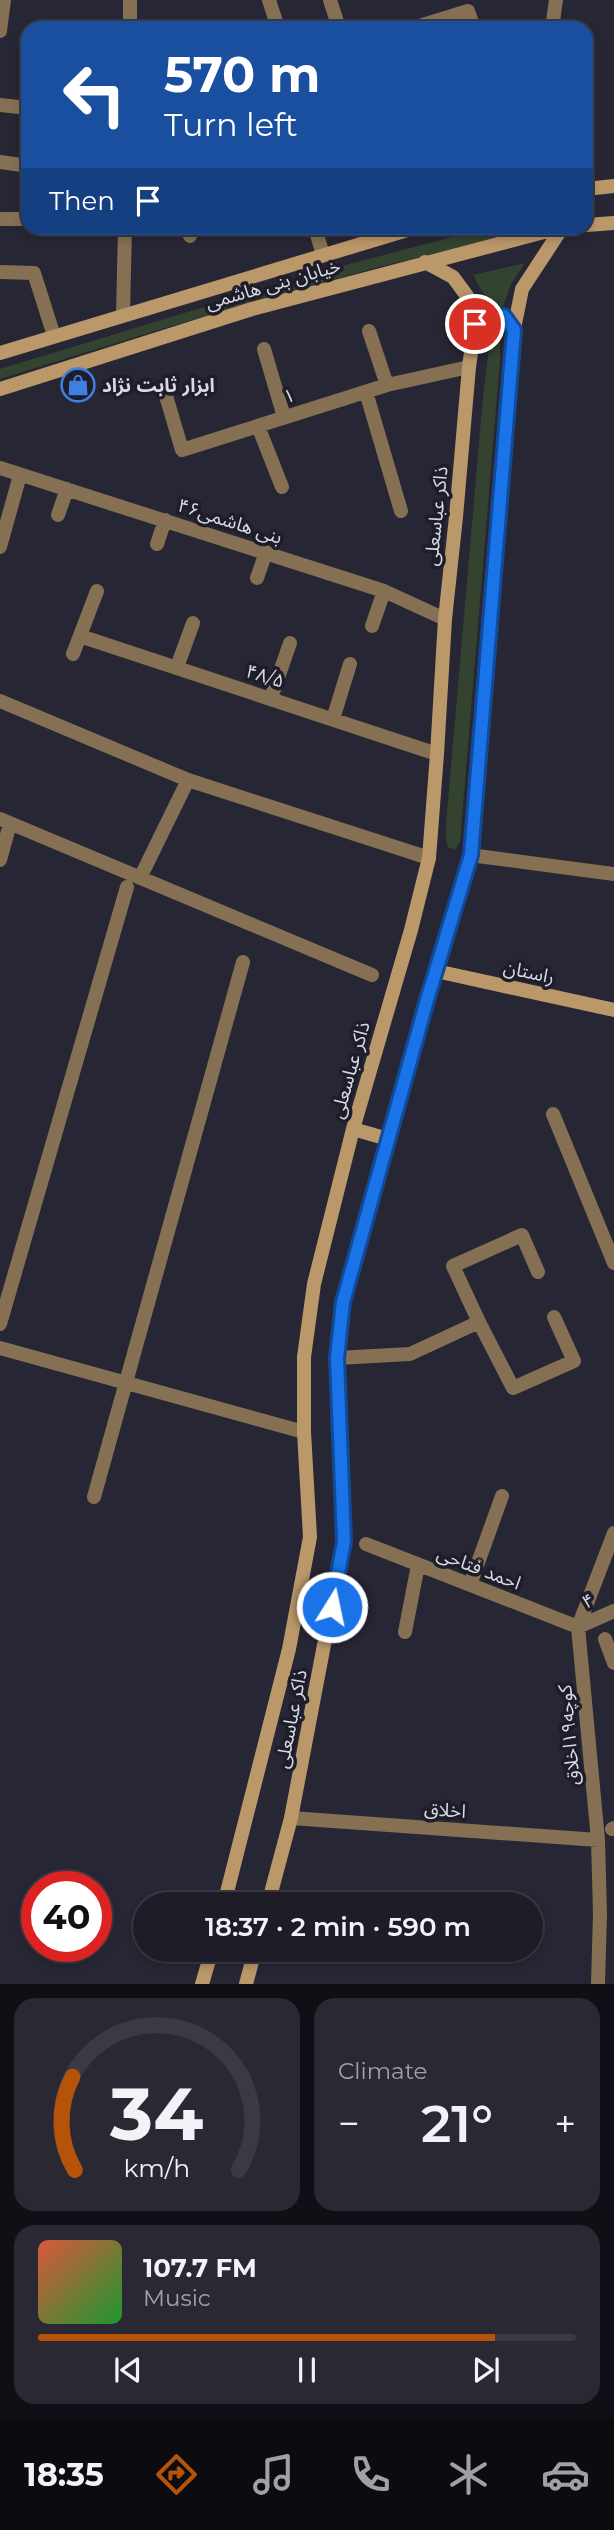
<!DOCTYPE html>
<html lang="en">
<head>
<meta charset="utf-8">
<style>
	:root { --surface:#1d1c27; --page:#2a2933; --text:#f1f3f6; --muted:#a0a1a7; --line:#3b3a44; --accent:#b45309 }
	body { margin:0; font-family:Montserrat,"Noto Sans Arabic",sans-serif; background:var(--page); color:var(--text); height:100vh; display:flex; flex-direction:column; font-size:26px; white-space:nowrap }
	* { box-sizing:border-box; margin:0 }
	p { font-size:23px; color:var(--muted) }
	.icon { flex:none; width:38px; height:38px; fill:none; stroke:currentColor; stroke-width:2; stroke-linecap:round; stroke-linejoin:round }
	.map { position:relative; height:1984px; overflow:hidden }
	.sheet { display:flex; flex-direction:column; gap:14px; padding:14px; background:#100f15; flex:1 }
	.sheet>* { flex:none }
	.guide { position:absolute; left:21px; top:21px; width:572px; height:214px; border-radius:21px; box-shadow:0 4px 10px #0003,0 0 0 2px var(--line); background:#1a4fa0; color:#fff; overflow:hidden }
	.speed { position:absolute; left:21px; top:1871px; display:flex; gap:14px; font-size:35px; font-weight:700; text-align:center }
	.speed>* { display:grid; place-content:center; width:91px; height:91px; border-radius:50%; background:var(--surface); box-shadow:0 4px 10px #0003,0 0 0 2px var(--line); line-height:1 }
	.speed .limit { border:10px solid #d22; background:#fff; color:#111 }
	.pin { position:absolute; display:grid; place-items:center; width:60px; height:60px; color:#fff; margin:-30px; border:4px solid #fff; border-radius:50%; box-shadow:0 2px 7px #0007 }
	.me { position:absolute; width:77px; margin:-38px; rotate:10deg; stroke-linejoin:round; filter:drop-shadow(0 0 5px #0008) }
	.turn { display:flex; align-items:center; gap:24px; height:147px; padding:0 28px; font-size:32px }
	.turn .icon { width:91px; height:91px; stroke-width:2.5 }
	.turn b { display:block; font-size:49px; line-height:60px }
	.then { display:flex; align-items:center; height:66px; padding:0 28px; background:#0003; gap:14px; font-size:26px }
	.big { font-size:52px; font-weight:600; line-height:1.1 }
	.sheet .card { flex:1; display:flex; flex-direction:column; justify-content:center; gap:10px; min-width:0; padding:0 24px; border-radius:21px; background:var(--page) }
	.sheet .dial { align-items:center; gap:0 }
	.dial svg { height:182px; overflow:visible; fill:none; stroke:var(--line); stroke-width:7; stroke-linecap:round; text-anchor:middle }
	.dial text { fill:var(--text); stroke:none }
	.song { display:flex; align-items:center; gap:21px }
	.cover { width:84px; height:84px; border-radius:10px; background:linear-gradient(135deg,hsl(10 70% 55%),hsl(130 70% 35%)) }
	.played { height:7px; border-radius:4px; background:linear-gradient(90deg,var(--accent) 85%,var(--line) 85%) }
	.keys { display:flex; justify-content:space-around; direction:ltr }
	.heat { display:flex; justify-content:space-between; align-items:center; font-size:38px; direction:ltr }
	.sheet .tiles { flex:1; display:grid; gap:14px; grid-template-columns:1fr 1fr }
	.card:last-child { grid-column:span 2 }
	.trip { position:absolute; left:133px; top:1892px; width:410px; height:70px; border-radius:35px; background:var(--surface); box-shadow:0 4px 10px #0003,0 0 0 2px var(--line); font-weight:600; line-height:70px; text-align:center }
	.menu { display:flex; height:112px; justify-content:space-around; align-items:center; background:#0c0b10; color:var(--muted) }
	.menu .icon { width:49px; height:49px }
	.menu .on { color:var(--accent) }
	.menu b { font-size:32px; color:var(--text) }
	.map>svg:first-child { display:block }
</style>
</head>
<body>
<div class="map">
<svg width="614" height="1984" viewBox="0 0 614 1984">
	<rect width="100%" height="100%" fill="#272634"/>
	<path fill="#34432f" d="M487 228H538L371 269 168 327 0 379V369L323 271Z
		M525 263 511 284 502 310 497 305 491 307 473 275Z
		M494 326 500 329V360L460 842 455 850 448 847 446 839V824L483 397 491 331Z"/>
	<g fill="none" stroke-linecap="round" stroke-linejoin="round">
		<path stroke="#857053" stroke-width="14" d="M269 0 278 28
			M330 0 339 28
			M130 28V0
			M413 28 468 11 474 28
			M552 28 556 0
			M0 31 4 0
			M0 105 28 108
			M0 162 28 166
			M0 219H21
			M315 228 323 255
			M190 236 191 228
			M0 272 34 273 54 336
			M123 314 125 228
			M369 331 387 385
			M264 349 284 417
			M164 389 182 450 387 385 469 367
			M366 392 401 511
			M258 426 282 487
			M0 468 384 591 445 619
			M58 515 67 489
			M157 544 165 520
			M0 547 20 475
			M257 578 266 552
			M372 626 384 591
			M80 636 437 754
			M73 654 97 591
			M177 667 193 623
			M271 698 290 643
			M0 701 188 780 429 858
			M333 719 350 664
			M0 819 372 975
			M470 855 614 874
			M0 860 10 824
			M140 878 188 780
			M553 1114 614 1263
			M479 1322 453 1266 522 1235 538 1272
			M0 1324 127 887
			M0 1348 304 1432
			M337 1358 410 1354 479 1322 513 1388 574 1361 554 1317
			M94 1497 243 962
			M366 1544 578 1627
			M470 1585 502 1496
			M578 1627 614 1611
			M405 1632 418 1565
			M605 1639 614 1663
			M291 1818 598 1840
			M612 1829 614 1828
			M598 1984 600 1914 598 1840 578 1627 614 1533"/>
		<path stroke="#ba986a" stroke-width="14" d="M586 189 614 186
			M586 225 614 223
			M475 324 488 314 504 316 514 329
			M0 353 414 228
			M0 389 252 309 559 228
			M436 971 614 1010
			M353 1129 388 1139
			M224 1904 289 1649 310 1537 304 1432V1357L314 1284 353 1129 411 930 429 858 437 754 445 619 456 517 469 367 475 324 467 296 453 277 425 262
			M268 1904 291 1818 344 1540 337 1358 343 1302 427 1000 470 855 514 329 522 289 562 228
			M202 1984 212 1950
			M246 1984 255 1950"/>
	</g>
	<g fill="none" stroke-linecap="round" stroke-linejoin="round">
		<defs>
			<path id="route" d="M332 1607 344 1541 337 1358 343 1302 427 1000 471 855 514 330 504 316 488 314 475 324"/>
		</defs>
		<use href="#route" stroke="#114b97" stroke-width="18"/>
		<use href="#route" stroke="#1a73e8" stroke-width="12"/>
	</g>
	<defs>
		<symbol id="shop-ring" viewBox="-11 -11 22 22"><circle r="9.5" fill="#1e1d2a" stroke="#3f7fe0" stroke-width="1.5"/><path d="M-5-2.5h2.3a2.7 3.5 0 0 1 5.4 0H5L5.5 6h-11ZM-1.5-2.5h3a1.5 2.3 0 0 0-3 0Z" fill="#3f7fe0"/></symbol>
	</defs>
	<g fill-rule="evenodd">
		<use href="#shop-ring" x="59" y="366" width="38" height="38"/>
	</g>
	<g text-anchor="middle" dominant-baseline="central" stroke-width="7" stroke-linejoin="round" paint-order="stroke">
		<g font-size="19" fill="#d9d9e3" stroke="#1e1d2a">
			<text transform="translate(273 284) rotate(-16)">خیابان بنی هاشمی</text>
			<text transform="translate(289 396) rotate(-17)">۱</text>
			<text transform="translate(436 516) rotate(-84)">ذاکر عباسعلی</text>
			<text transform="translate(230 521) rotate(18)">بنی هاشمی۴۶</text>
			<text transform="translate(265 676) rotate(18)">۴۸/۵</text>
			<text transform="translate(529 972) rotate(12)">راستان</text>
			<text transform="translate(350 1070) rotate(-74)">ذاکر عباسعلی</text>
			<text transform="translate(479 1568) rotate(21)">احمد فتاحی</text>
			<text transform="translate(588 1601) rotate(-24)">۴</text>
			<text transform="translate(291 1719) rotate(-79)">ذاکر عباسعلی</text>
			<text transform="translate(569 1735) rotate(-95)">کوچه۱۹اخلاق</text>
			<text transform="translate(445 1810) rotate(4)">اخلاق</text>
		</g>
		<g font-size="19" font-weight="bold" fill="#d9d9e3" stroke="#1e1d2a" text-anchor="start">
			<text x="102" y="385">ابزار ثابت نژاد</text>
		</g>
	</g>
</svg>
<div class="speed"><div class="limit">40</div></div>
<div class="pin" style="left:475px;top:324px;background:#d93025"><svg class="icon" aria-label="arrive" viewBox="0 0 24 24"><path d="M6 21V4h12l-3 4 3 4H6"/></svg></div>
<svg class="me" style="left:332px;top:1607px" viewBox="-20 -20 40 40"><circle r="17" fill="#1a73e8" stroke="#fff" stroke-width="3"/><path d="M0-11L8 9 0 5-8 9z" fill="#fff"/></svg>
<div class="trip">18:37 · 2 min · 590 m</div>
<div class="guide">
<div class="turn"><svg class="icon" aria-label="left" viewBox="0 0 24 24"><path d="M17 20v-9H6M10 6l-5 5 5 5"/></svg><div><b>570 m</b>Turn left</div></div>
<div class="then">Then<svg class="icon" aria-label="arrive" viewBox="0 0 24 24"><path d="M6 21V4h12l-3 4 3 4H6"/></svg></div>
</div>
</div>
<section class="sheet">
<div class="tiles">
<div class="card dial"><svg viewBox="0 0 100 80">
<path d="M14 69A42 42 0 1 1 86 69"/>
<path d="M14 69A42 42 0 0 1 13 28" stroke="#b45309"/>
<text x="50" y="56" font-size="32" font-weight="700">34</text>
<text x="50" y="72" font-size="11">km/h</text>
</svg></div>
<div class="card"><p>Climate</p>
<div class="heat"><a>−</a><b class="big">21°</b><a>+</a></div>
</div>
<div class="card">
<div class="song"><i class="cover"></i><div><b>107.7 FM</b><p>Music</p></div></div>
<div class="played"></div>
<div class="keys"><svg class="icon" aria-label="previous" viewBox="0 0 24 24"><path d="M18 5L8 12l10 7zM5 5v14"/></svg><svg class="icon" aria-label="pause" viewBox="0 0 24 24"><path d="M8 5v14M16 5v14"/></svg><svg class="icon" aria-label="next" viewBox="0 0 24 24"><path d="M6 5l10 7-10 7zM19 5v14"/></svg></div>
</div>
</div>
</section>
<nav class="menu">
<b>18:35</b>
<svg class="icon on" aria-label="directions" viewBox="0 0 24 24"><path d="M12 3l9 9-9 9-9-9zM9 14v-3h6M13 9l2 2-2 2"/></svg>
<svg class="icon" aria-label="music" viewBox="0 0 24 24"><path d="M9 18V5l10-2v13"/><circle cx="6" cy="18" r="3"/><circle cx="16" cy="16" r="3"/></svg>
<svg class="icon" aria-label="phone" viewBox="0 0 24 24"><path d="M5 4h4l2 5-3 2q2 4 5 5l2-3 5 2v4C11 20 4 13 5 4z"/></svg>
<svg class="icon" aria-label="climate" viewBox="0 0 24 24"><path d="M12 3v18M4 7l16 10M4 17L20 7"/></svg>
<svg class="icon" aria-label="car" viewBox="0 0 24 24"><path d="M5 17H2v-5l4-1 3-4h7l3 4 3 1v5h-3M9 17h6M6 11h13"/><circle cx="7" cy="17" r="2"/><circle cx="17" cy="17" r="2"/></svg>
</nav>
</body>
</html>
